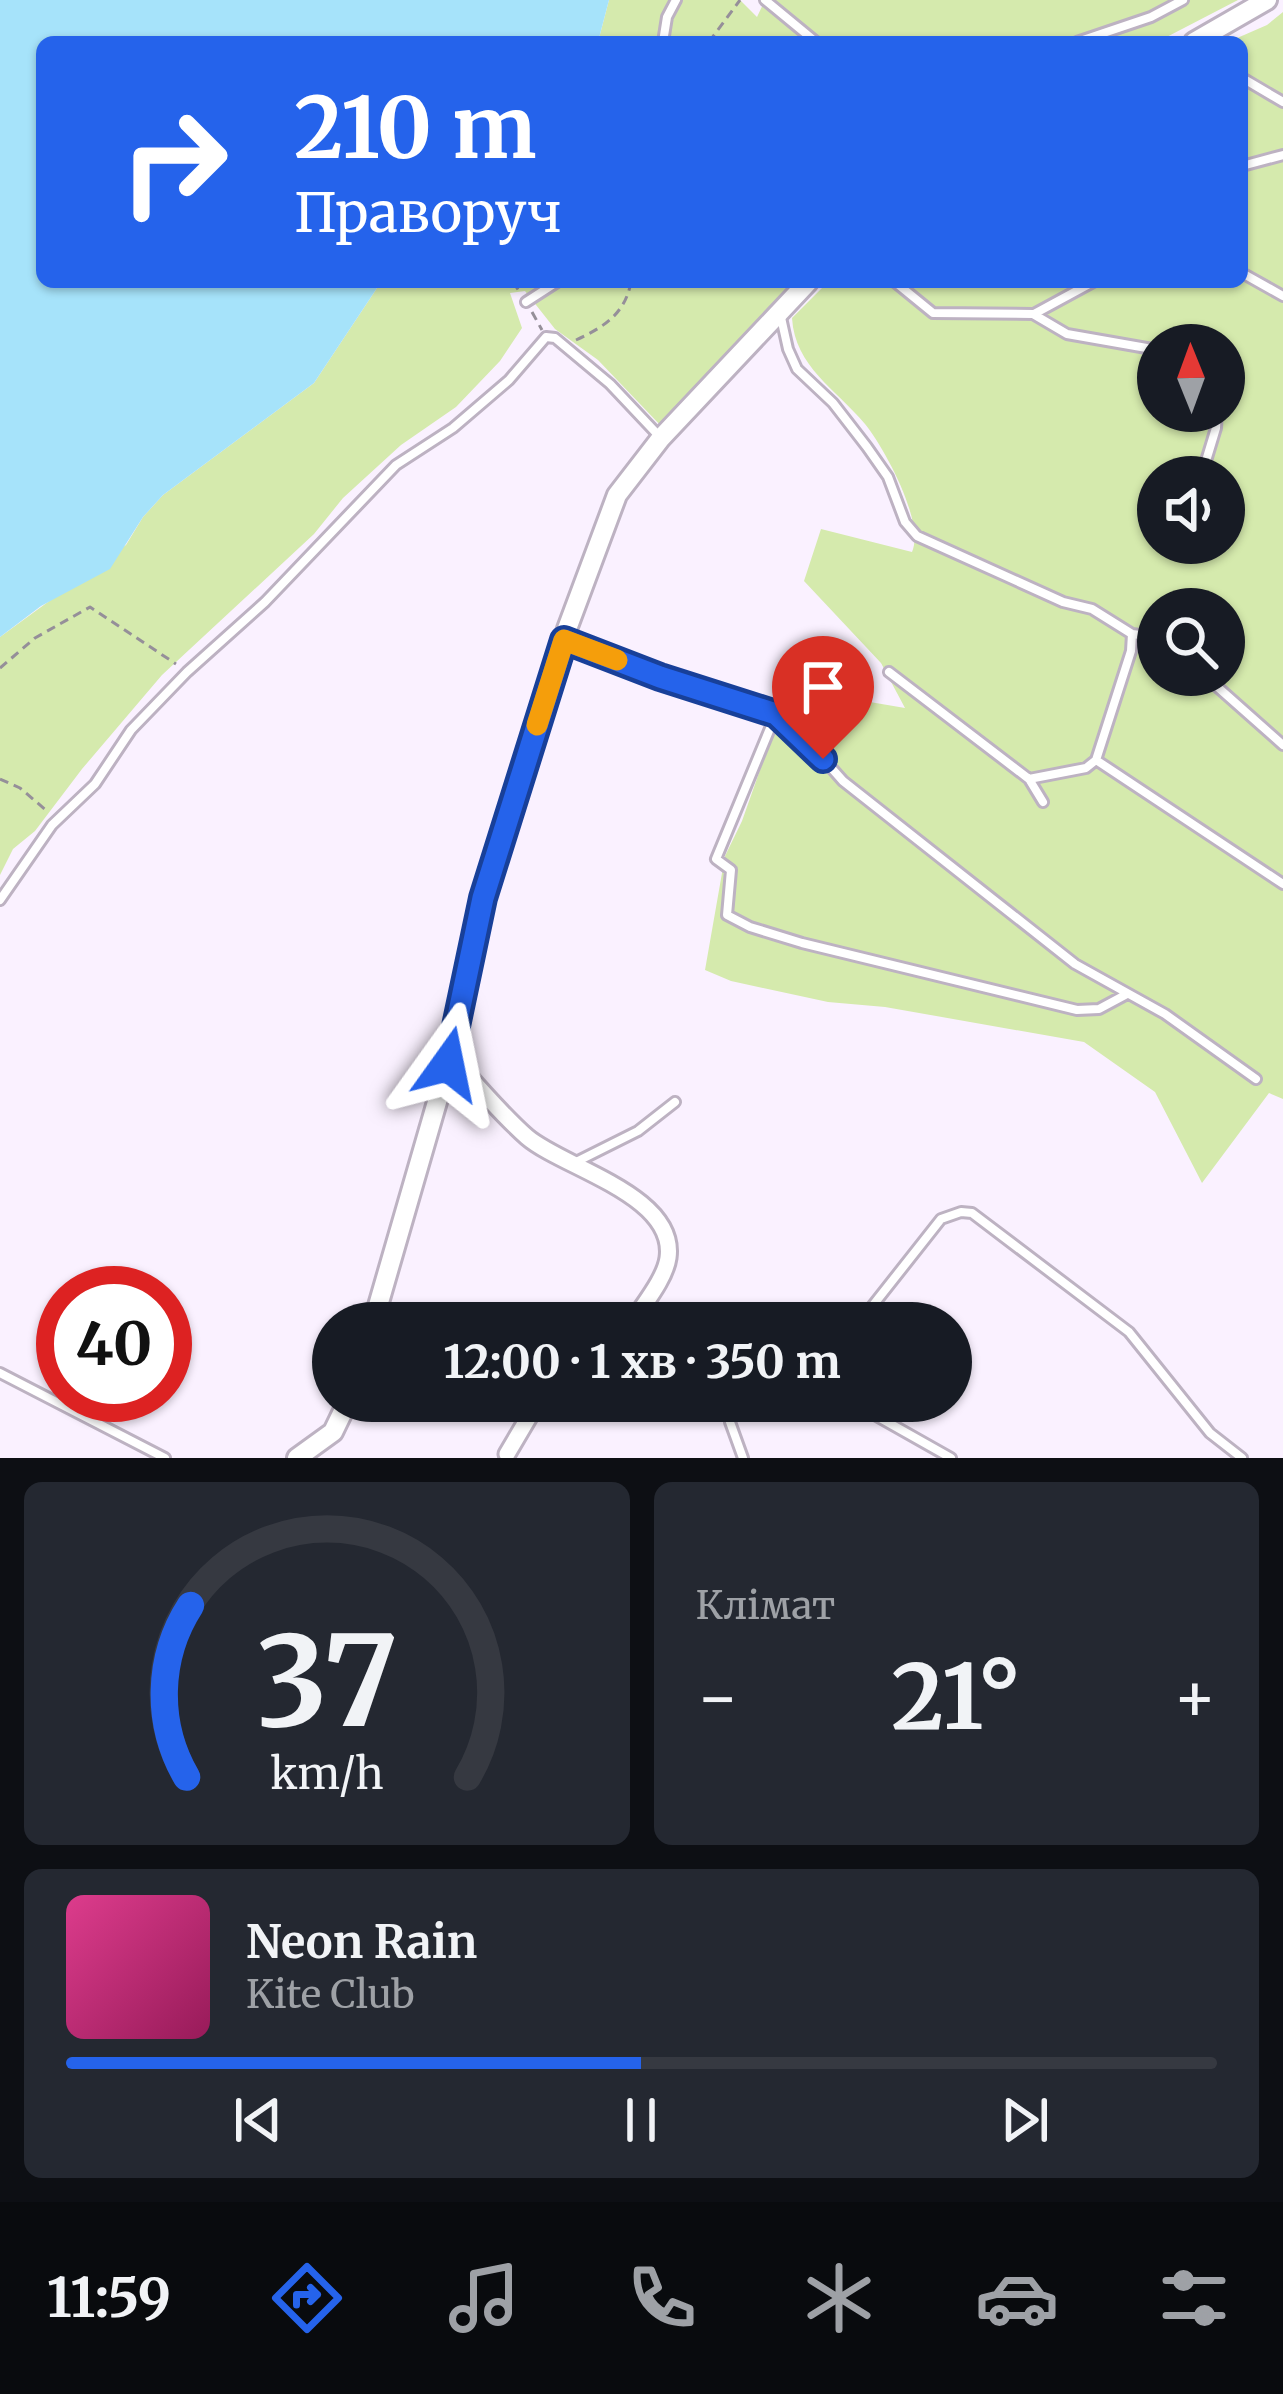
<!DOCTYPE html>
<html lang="uk">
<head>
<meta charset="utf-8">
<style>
	:root { --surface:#171b24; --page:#242831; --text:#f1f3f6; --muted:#9ea1a6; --line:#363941; --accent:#2563eb }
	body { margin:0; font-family:Merriweather,serif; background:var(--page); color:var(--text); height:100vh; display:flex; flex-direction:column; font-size:45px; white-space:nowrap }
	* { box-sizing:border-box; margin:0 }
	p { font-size:39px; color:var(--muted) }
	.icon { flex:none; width:66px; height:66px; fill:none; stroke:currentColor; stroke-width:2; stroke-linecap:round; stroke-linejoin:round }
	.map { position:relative; height:1458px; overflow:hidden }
	.details { display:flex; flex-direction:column; gap:24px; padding:24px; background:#0d0f14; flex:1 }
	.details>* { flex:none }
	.banner { position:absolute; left:36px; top:36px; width:1212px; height:252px; border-radius:18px; box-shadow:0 3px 9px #0004; background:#2563eb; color:#fff; overflow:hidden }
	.needle { width:78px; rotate:359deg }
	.controls { position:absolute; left:1137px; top:324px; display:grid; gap:24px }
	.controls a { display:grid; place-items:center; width:108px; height:108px; border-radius:50%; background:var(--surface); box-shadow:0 3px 9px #0004; font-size:60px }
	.speed { position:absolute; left:36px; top:1266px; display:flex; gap:24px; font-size:60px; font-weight:700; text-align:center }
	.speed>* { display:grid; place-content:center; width:156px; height:156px; border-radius:50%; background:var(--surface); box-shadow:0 3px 9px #0004; line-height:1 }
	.speed .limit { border:18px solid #d22; background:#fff; color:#111 }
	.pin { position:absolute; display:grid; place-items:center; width:102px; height:102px; color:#fff; margin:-123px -51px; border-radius:50% 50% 50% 0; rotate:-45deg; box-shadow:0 0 12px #0007 }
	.pin .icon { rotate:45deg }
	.me { position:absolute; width:132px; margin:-66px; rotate:12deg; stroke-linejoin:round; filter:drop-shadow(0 0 9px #0008) }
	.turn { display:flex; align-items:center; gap:42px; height:252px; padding:0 60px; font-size:54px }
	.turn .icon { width:156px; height:156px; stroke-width:2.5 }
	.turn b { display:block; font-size:84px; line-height:102px }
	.big { font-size:90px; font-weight:700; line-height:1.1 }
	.details .widget { flex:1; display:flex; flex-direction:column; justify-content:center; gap:18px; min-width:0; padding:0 42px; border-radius:18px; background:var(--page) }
	.details .dial { align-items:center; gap:0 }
	.dial svg { height:312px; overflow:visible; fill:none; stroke:var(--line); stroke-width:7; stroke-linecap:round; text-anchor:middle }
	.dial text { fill:var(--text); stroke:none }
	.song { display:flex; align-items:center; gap:36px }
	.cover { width:144px; height:144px; border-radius:18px; background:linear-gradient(135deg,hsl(330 70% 55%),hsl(330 70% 35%)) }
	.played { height:12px; border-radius:6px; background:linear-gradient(90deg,var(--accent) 50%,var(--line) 50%) }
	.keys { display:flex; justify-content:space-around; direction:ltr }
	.heat { display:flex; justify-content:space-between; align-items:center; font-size:66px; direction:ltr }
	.details .tiles { flex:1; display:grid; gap:24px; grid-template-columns:1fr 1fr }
	.widget:last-child { grid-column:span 2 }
	.trip { position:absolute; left:312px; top:1302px; width:660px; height:120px; border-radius:60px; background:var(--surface); box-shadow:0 3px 9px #0004; font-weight:700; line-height:120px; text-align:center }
	.dock { display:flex; height:192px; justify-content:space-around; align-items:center; background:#090b0e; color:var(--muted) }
	.dock .icon { width:84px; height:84px }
	.dock .selected { color:var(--accent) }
	.dock b { font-size:54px; color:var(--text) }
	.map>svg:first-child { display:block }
</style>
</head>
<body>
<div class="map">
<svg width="1283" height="1458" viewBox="0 0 1283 1458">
	<rect width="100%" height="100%" fill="#faf1ff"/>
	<path fill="#d5eaad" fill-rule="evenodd" d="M609 0H740L757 17 765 0H1238L1157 42H598Z
		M1283 12V1099L1269 1093 1202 1183 1155 1092 1084 1042 885 1007 828 1002 731 981 705 970 725 856 742 821 777 722 829 695 905 708 881 663 804 581 821 529 912 552C925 522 885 449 865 424 836 389 795 367 792 318L828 282H1242V42H1228L1267 25ZM1158 345H1224V411H1158ZM1158 477H1224V543H1158ZM1158 609H1224V675H1158Z
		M381 282H795L662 427 598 360 555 329 525 291 510 293 522 328 500 361 456 407 401 445 343 498 314 534 162 675 82 769 35 831 13 849 0 875V637L126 545 143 517 163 495 314 383Z"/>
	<path fill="#a6e3fa" d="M0 0H609L598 42H42V282H381L314 383 163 495 143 517 110 569 41 606 0 637Z"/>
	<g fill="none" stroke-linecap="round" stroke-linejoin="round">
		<defs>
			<path id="service" d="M765 0 816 42
				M663 42 667 17 676 0
				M1077 42 1151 17 1183 0
				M1244 79 1283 102
				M1242 166 1283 155
				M1242 273 1283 296
				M895 282 933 313 1033 314 1067 334 1158 350
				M526 302 557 282
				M780 313 788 349 797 369 833 403 867 447 888 477 905 522 917 536 1063 602 1092 609 1132 634 1158 637
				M1034 314 1093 282
				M1202 474 1216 428 1217 411
				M568 641 660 677 776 714 804 737 843 781 1075 964 1165 1014 1256 1079
				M889 672 1029 779 1043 802
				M1204 675 1283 745
				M776 714 716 859 731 870 727 915 750 927 802 943 1077 1010 1099 1009 1127 994
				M1096 760 1283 884
				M1029 779 1086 768 1096 760 1131 651 1132 634
				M0 900 52 825 95 784 131 730 187 672 265 602 396 465 453 428 509 380 546 337 555 338 610 384 660 437
				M576 1162 638 1131 675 1102
				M859 1323 941 1219 961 1212 972 1213 1129 1332 1210 1433 1242 1458
				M0 1373 165 1458
				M735 1401 730 1422 743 1458
				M850 1401 951 1458"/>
			<path id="minor" d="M449 1060 457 1063C479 1088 502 1115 527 1137 563 1168 677 1195 668 1258 665 1279 643 1305 632 1323
				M505 1401 530 1415
				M507 1454 530 1415 550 1401"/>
			<path id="tertiary" d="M1194 42 1267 0
				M373 1323 448 1064 483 897 567 629 617 495 661 438 808 282
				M297 1458 333 1432 348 1401"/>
		</defs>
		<use href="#service" stroke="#bdb2c2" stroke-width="14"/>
		<use href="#minor" stroke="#bdb2c2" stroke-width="21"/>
		<use href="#tertiary" stroke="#bdb2c2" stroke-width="24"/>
		<path stroke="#958f99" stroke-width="3" stroke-dasharray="9 6" stroke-linecap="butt" d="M709 42 740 0
			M513 282 521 294
			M532 312 542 330
			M576 340C604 327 625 314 631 282
			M0 668 35 638 90 607 176 664
			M0 779 20 788 47 811"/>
		<use href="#service" stroke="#fff" stroke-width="8"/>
		<use href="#minor" stroke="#fff" stroke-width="15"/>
		<use href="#tertiary" stroke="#fff" stroke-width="18"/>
	</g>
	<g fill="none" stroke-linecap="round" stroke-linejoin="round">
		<defs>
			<path id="route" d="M448 1064 483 898 564 640 660 677 776 714 823 759"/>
		</defs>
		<use href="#route" stroke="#184099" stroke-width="30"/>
		<use href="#route" stroke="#2563eb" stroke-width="21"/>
		<path stroke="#f59e0b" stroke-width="21" d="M537 725 564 640 617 660"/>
	</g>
</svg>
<div class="controls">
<a><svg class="needle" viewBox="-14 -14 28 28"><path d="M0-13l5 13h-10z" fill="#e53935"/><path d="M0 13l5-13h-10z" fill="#9ea1a6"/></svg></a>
<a><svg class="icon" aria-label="sound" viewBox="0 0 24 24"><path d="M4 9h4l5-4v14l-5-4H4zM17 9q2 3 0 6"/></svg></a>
<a><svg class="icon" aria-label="search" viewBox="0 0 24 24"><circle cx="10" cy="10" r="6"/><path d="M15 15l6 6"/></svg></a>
</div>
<div class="speed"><div class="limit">40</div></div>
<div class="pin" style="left:823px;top:759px;background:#d93025"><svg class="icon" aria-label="arrive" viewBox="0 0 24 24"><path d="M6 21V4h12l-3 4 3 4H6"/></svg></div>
<svg class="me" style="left:448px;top:1064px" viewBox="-20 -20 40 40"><path d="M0-17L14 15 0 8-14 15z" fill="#2563eb" stroke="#fff" stroke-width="4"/></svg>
<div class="trip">12:00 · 1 хв · 350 m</div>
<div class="banner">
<div class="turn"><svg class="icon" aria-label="right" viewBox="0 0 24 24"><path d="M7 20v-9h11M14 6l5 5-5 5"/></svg><div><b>210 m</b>Праворуч</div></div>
</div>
</div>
<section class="details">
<div class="tiles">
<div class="widget dial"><svg viewBox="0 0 100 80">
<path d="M14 69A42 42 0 1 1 86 69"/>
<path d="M14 69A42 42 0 0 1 15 25" stroke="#2563eb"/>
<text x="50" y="56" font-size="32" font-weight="700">37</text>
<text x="50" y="72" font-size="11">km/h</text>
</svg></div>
<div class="widget"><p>Клімат</p>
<div class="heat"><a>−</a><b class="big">21°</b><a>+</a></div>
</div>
<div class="widget">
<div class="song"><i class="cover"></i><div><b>Neon Rain</b><p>Kite Club</p></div></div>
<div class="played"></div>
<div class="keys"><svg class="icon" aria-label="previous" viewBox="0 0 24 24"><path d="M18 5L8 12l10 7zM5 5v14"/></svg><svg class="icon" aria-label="pause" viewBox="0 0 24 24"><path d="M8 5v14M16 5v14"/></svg><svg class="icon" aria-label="next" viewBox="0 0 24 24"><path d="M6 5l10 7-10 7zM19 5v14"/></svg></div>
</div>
</div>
</section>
<nav class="dock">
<b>11:59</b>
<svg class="icon selected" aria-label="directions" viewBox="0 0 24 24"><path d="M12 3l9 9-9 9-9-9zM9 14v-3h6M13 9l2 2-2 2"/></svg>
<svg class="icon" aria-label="music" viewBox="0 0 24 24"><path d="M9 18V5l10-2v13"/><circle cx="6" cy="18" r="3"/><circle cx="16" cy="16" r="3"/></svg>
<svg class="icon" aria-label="phone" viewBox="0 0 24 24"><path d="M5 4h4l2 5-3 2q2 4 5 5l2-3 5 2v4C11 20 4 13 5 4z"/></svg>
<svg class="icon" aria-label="climate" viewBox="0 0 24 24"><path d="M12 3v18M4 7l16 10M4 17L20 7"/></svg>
<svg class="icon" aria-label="car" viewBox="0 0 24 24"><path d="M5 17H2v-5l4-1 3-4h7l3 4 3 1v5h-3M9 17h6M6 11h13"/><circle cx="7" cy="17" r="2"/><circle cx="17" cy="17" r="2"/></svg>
<svg class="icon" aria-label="filters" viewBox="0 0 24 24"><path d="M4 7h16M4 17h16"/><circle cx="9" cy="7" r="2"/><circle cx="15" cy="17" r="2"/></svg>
</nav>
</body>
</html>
